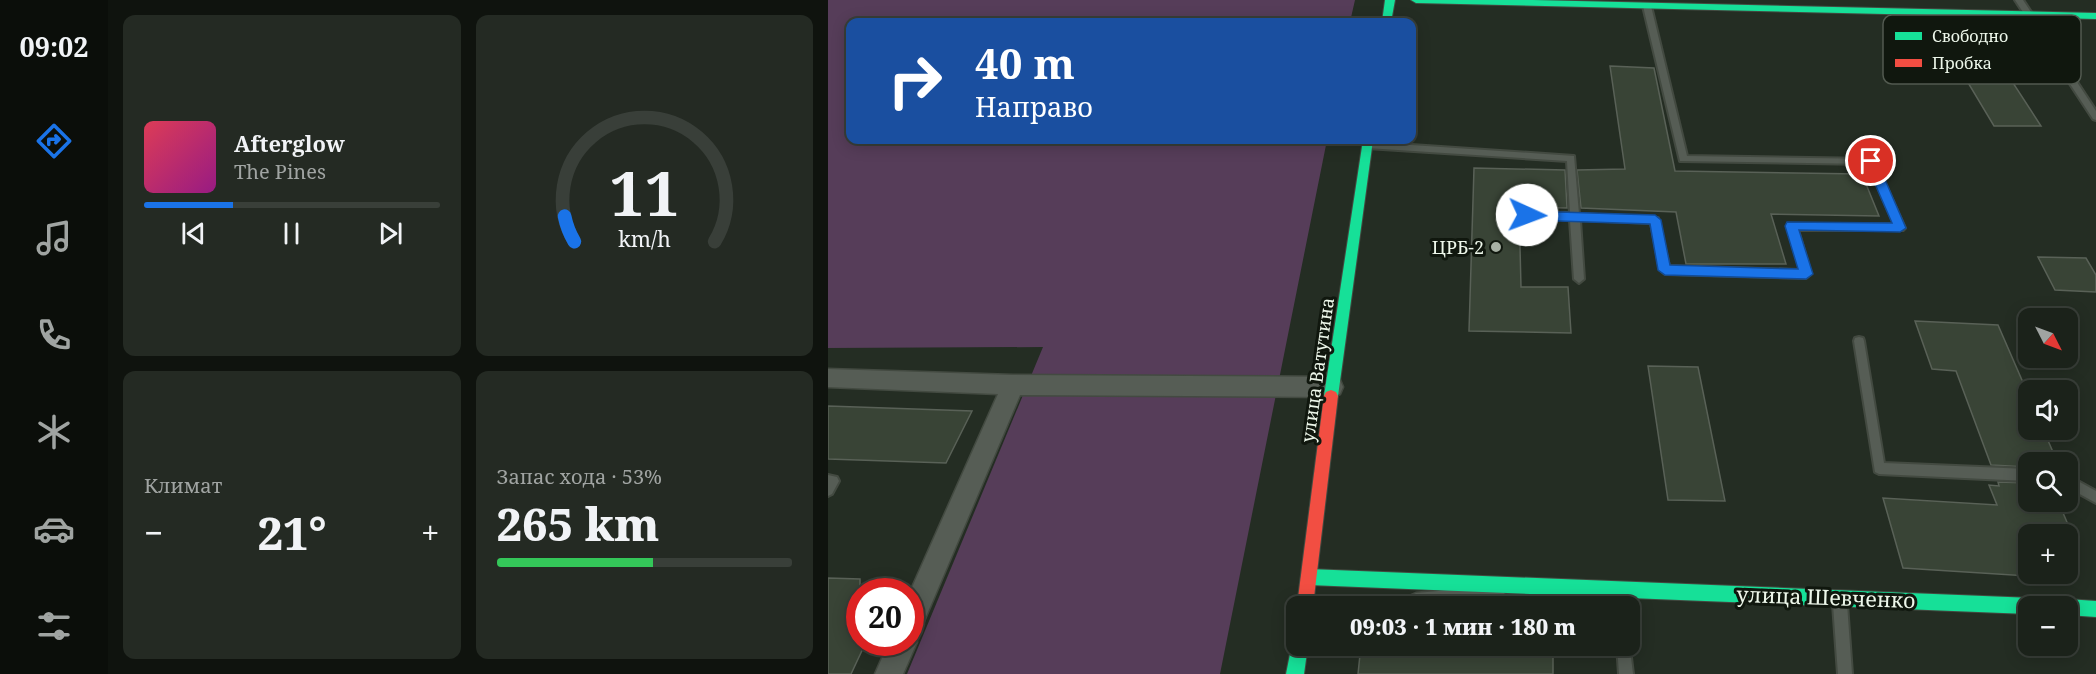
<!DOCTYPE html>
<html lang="ru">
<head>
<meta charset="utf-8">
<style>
	:root { --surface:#1b221a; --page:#242a23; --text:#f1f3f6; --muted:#a0a4a2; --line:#393f39; --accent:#1a73e8 }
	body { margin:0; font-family:"Noto Serif",serif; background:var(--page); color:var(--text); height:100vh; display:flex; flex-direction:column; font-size:22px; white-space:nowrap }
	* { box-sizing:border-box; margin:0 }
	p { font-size:20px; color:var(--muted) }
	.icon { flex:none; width:33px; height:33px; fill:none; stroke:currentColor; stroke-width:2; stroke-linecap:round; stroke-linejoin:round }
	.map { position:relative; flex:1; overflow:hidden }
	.details { display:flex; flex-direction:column; gap:15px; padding:15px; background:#0f130e; width:720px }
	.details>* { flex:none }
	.top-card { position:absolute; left:18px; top:18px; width:570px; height:126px; border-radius:12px; box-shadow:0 3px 15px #0003,0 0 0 2px var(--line); background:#1a4fa0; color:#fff; overflow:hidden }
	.needle { width:39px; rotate:132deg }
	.buttons { position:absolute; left:1190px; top:308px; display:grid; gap:12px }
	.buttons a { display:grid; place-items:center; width:60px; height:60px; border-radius:12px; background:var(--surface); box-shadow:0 3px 15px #0003,0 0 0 2px var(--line); font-size:30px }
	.speed { position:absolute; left:18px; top:578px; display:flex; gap:12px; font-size:30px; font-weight:700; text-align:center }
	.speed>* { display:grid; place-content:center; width:78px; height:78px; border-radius:50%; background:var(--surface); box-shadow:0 3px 15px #0003,0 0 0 2px var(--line); line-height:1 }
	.speed .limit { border:9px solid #d22; background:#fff; color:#111 }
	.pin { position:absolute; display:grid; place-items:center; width:51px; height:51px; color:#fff; margin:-26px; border:3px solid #fff; border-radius:50%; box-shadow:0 2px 6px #0007 }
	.me { position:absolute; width:66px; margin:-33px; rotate:92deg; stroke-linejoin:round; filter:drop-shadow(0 0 4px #0008) }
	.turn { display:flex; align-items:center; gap:21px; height:126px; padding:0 30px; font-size:27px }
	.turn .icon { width:78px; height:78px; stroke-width:2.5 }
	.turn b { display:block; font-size:42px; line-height:51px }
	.big { font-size:45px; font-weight:800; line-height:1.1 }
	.details .card { flex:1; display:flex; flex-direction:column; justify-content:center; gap:9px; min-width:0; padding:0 21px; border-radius:12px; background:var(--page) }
	.details .dial { align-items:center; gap:0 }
	.dial svg { height:156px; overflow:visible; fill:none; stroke:var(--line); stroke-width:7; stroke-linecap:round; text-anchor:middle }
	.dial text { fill:var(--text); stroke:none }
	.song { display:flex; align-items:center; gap:18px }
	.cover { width:72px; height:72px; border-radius:9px; background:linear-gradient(135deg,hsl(350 70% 55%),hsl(310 70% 35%)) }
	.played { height:6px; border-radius:3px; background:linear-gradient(90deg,var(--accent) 30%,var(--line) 30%) }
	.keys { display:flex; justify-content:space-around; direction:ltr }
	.heat { display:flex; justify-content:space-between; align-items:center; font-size:33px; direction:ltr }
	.charge { height:9px; border-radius:4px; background:linear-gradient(90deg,#34c759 53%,var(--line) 0) }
	.details .tiles { flex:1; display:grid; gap:15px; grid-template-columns:repeat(2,1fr) }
	.trip { position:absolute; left:458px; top:596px; width:354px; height:60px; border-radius:12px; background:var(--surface); box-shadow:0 3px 15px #0003,0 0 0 2px var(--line); font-weight:800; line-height:60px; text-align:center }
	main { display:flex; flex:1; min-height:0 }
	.dock { display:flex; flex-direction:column; width:108px; justify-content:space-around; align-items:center; background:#0b0e0a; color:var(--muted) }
	.dock .icon { width:42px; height:42px }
	.dock .current { color:var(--accent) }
	.dock b { font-size:27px; color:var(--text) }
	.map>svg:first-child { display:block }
</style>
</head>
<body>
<main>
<nav class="dock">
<b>09:02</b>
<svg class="icon current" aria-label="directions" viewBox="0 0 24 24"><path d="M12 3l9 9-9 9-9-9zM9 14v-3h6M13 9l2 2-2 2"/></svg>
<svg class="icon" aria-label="music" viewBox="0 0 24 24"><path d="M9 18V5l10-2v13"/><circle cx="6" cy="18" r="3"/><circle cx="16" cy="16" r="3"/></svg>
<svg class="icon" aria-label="phone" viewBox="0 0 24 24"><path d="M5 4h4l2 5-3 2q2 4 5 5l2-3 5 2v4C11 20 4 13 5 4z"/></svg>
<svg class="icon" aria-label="climate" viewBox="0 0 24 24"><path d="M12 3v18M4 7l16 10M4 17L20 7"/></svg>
<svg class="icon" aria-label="car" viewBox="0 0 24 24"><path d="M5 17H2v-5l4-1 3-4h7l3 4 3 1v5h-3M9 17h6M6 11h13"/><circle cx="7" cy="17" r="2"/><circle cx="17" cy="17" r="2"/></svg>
<svg class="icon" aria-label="filters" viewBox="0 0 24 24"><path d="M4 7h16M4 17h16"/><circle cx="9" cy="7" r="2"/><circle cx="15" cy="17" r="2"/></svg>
</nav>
<section class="details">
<div class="tiles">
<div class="card">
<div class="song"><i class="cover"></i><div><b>Afterglow</b><p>The Pines</p></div></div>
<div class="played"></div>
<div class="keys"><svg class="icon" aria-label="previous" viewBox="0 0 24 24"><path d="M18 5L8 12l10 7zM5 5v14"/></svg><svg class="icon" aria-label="pause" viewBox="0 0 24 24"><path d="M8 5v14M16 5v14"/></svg><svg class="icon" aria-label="next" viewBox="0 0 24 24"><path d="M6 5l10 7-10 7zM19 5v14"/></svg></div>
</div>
<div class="card dial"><svg viewBox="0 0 100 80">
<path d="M14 69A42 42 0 1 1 86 69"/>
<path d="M14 69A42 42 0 0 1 9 56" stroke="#1a73e8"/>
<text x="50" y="56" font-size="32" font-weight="700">11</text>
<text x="50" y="72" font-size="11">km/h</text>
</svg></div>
<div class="card"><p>Климат</p>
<div class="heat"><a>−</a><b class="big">21°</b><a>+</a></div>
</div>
<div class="card"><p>Запас хода · 53%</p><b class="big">265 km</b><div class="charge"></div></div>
</div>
</section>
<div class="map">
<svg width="1268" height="674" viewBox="0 0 1268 674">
	<rect width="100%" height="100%" fill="#242d23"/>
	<path fill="#563d59" d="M0 0H527L522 22H22V140H499L392 674H79L215 347 0 348Z"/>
	<path fill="#394436" stroke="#596157" stroke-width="1.5" d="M1118 46H1161L1213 126H1166Z
		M782 66 826 68 847 171 1034 174 1051 216 943 214 958 264H858L848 212 753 208 749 170 797 169Z
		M646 168 737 170 739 208 691 207 693 287H740L743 333 641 331Z
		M1210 257 1258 258 1268 275V292L1227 290Z
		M1087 321 1170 325 1200 394V429H1215L1228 459 1200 457V467L1163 465 1128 371 1104 369Z
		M820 366 870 367 897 501 840 500Z
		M0 406 144 411 118 463 0 459Z
		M1170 482 1200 483V501H1230L1244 534H1200V576L1075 568 1055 498 1169 505 1161 485 1171 486Z
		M0 578 32 579V642H38L23 674H0Z
		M533 645H725V674H530Z"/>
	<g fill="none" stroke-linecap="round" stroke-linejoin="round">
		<defs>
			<path id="lane" d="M1187 0H1195L1268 111V120L1265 119Z
				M816 4 823 6 859 156 1046 159 1077 228 1075 230H970L983 274 978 278 837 274 832 270 823 223 752 220 756 279 751 283 746 279 742 220 699 218 694 215 699 212 742 213 739 161 539 148 535 145 539 142 746 156 751 214 830 218 841 266 972 270 959 226 961 224H1066L1040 164 852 161 815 6Z
				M1031 337 1035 338 1036 341 1056 463 1200 469V481L1051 474 1047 472 1026 341 1027 338Z
				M0 475 9 477 11 481 4 494 0 496Z
				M1239 475 1268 491V503L1239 487Z
				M1012 597 1017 599 1019 604 1024 674H1010L1005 604 1007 599Z
				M801 641 805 674H791L789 645H801Z"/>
			<path id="street" d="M0 369 185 375 504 377 512 380 515 387 512 394 504 397 192 395 91 633 86 636 89 642 75 674H47L61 642H82V592L170 394 0 387Z
				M666 586 675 590 679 599 676 606H575L579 597 588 593Z"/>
			<path id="fast" d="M557 0H567L563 22H554Z
				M583 0H705L1268 13V19L588 3Z
				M535 140H545L510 396 508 400 503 402 498 400 496 396Z
				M481 569 1205 598 1211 600 1213 606H1200V614L481 585 475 583 473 577 475 571Z
				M1239 599 1268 601V617L1239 615V606H1231L1233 601Z
				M468 638V645H480L476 674H458L465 639Z"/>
			<path id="jam" d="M503 390 508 392 510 396 485 606H469L496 396 498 392Z"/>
		</defs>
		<use href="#lane" stroke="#434a41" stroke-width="4"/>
		<use href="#street" stroke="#434a41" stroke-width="3"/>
		<use href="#fast" stroke="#434a41" stroke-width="2"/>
		<use href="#jam" stroke="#434a41" stroke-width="2"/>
		<use href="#lane" fill="#565d55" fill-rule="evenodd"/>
		<use href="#street" fill="#565d55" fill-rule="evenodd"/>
		<use href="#fast" fill="#16e098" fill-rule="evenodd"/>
		<use href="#jam" fill="#f24e42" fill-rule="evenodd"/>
	</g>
	<path fill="#1a73e8" stroke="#114b97" stroke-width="1.5" d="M1043 157 1049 161 1078 228 1072 232 971 230 985 274 978 279 837 275 830 270 822 224 699 220 693 215 699 211 827 215 833 220 842 265 970 269 957 226 959 222 1064 223 1037 161Z"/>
	<circle fill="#a7b0a4" stroke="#10170e" stroke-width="2" cx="668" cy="247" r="6"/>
	<g text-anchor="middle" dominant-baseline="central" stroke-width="6" stroke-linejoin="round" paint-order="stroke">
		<g font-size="18" fill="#edf7ea" stroke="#10170e" text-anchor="end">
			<text x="656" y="247">ЦРБ-2</text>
		</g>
		<g font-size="18" fill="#edf7ea" stroke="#10170e">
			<text transform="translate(489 370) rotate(-82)">улица Ватутина</text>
		</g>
		<g font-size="21" fill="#edf7ea" stroke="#10170e">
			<text transform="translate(998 597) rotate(2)">улица Шевченко</text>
		</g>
	</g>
	<rect x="1055" y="15" width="198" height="69" rx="9" fill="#10170e" stroke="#525a50" stroke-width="1.5"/>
	<rect x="1067" y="32" width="27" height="8" fill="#16e098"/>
	<rect x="1067" y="59" width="27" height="8" fill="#f24e42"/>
	<g font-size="16" fill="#edf7ea">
		<text x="1104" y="42">Свободно</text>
		<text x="1104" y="69">Пробка</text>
	</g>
</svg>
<div class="buttons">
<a><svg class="needle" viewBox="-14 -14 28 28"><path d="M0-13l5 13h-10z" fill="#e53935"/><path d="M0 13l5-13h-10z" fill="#a0a4a2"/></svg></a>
<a><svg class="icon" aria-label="sound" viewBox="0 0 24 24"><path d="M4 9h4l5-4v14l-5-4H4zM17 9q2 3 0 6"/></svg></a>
<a><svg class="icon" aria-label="search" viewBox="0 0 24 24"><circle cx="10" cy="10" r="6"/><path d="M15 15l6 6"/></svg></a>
<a>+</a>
<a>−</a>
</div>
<div class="speed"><div class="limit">20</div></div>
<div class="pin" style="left:1043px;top:161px;background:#d93025"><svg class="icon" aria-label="arrive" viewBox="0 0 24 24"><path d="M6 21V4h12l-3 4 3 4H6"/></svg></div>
<svg class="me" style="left:699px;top:215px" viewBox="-20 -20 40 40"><circle r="19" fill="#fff"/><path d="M0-13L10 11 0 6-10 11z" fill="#1a73e8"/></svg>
<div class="trip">09:03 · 1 мин · 180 m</div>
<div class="top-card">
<div class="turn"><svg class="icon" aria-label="right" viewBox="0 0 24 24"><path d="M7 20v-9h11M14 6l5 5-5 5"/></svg><div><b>40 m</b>Направо</div></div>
</div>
</div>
</main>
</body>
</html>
